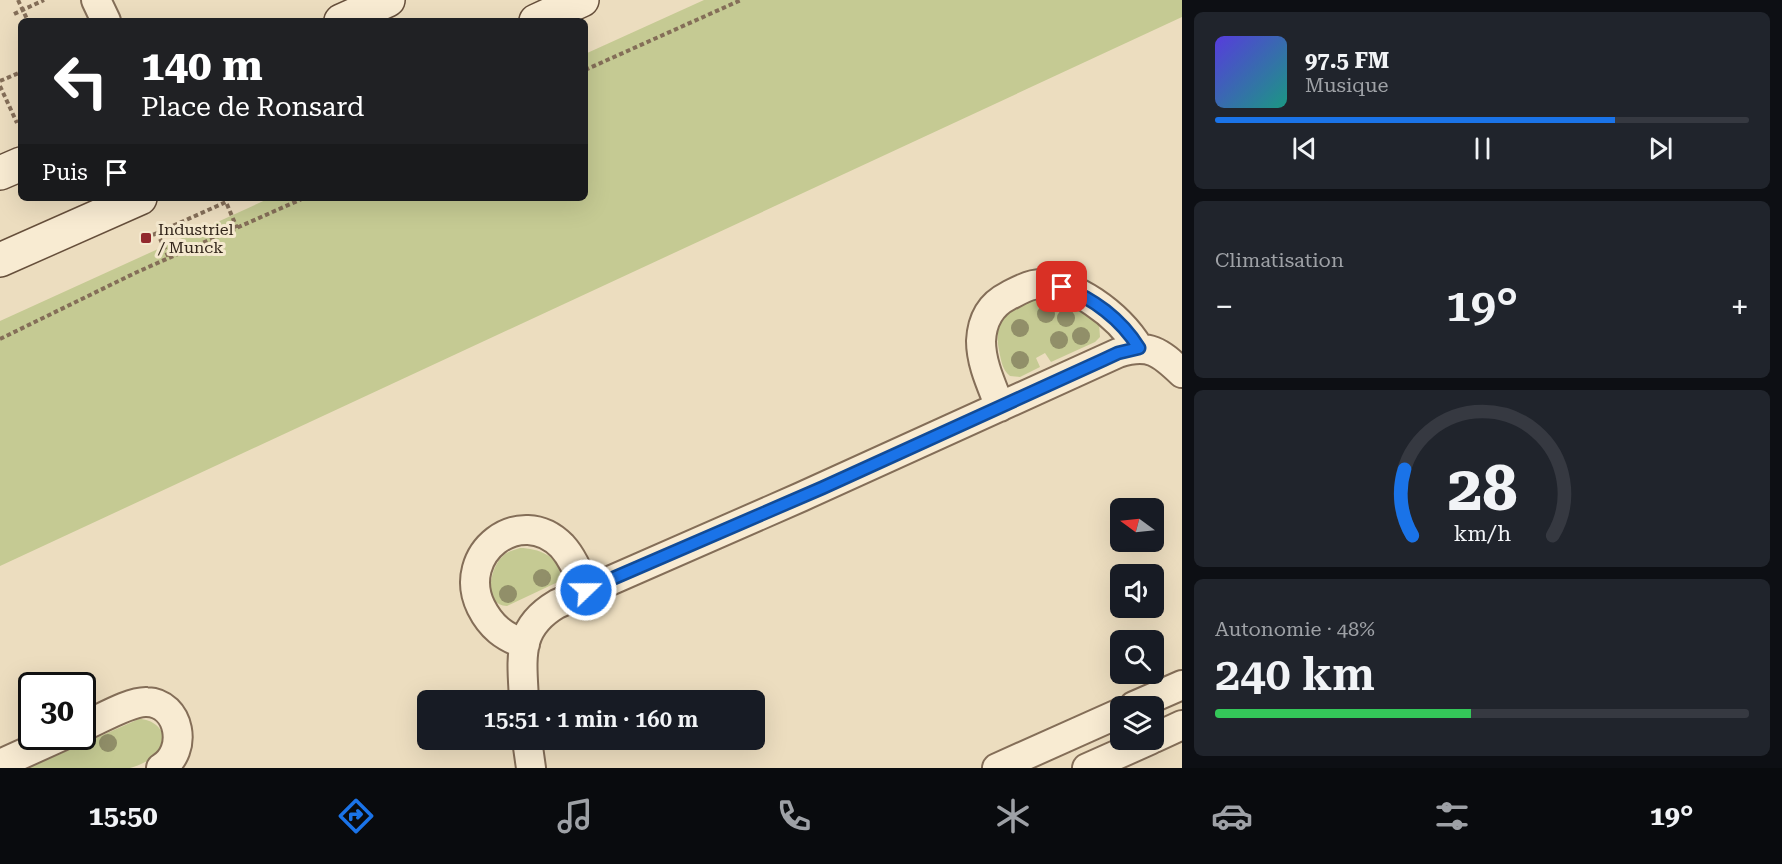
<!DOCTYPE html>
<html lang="fr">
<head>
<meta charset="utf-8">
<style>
	:root { --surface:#171b24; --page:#20242c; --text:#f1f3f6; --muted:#9ea1a6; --line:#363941; --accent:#1a73e8 }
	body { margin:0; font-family:"Roboto Serif",serif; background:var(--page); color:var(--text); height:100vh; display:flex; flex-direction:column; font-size:22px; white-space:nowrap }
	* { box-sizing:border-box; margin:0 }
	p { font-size:20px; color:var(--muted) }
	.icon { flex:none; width:33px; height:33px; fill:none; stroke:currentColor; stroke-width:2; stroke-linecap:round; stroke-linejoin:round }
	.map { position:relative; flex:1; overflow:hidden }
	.details { display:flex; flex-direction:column; gap:12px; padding:12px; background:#0d0f14; width:600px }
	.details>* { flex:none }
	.guide { position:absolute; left:18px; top:18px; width:570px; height:183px; border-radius:9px; box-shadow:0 6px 24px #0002; background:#202124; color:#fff; overflow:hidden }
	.needle { width:39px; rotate:285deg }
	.tools { position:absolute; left:1110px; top:498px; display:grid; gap:12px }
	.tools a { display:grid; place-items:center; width:54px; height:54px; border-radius:9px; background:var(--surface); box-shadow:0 6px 24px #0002; font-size:30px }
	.speed { position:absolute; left:18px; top:672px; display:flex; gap:12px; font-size:30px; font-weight:700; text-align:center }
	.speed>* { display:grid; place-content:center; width:78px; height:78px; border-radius:50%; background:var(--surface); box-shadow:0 6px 24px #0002; line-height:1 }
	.speed .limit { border:3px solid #111; border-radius:9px; background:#fff; color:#111 }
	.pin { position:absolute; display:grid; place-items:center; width:51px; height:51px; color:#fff; margin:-26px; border-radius:12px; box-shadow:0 3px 9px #0006 }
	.me { position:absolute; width:66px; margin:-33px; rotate:68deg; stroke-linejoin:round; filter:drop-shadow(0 0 4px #0008) }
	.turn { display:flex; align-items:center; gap:21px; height:126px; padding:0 24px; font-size:27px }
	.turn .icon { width:78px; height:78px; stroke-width:2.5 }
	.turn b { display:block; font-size:42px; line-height:51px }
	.then { display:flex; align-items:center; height:57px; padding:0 24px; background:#0003; gap:12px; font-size:22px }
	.big { font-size:45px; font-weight:600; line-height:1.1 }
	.details .tile { flex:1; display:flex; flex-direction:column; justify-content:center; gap:9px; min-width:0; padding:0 21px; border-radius:9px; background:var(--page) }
	.details .dial { align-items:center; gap:0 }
	.dial svg { height:156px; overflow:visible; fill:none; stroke:var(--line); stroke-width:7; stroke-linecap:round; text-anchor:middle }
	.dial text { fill:var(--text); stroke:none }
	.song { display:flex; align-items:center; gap:18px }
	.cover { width:72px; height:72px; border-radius:9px; background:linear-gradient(135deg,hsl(250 70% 55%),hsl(170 70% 35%)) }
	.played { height:6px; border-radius:3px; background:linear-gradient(90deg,var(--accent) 75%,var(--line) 75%) }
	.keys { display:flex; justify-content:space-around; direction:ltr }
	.heat { display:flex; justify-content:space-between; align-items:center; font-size:33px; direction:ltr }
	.charge { height:9px; border-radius:4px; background:linear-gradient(90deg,#34c759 48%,var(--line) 0) }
	.trip { position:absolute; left:417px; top:690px; width:348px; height:60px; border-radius:9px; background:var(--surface); box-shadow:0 6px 24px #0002; font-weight:600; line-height:60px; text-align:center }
	.tabs { display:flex; height:96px; justify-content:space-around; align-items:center; background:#090b0e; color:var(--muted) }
	.tabs .icon { width:42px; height:42px }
	.tabs .selected { color:var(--accent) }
	.tabs b { font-size:27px; color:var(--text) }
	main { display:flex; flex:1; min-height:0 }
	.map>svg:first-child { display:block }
</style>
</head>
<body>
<main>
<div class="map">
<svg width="1182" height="768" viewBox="0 0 1182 768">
	<rect width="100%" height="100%" fill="#ecddbf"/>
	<path fill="#c5ca93" d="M704 0H1182V17L0 566V321L270 198H585V54Z
		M1054 298 1066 302 1096 320 1099 324 1100 337 1095 342 1051 362 1045 353 1036 358 1040 367 1020 377 1010 376C1002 370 1001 360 999 350 991 311 1020 299 1054 298Z
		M520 548C539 548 564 558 560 581L507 606C482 605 490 567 503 556 508 551 514 550 520 548Z
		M139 719C157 719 172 737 159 753 153 759 138 766 130 768 122 768 111 768 102 768 77 768 52 768 28 768Z"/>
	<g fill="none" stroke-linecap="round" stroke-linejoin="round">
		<defs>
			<path id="street" d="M96 0 106 21
				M1000 407C992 386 981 364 981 341 982 321 990 305 1008 296 1016 292 1024 287 1033 285 1072 277 1120 317 1139 348
				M525 644C504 637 491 627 481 607 455 554 520 503 562 546 573 558 579 574 586 590
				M524 700C522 658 516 628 557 604L801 497 1118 353C1149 343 1160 352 1182 373
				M1134 706 1182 685
				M82 727C99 720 130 701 147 702 180 703 189 751 161 768
				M1154 738 1182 725
				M527 740 531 768
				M0 764 62 736
				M997 768 1120 713
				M1087 768 1150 740"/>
			<path id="secondary" d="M341 21 388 0
				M536 21 582 0
				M0 173 21 164
				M0 260 140 198"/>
		</defs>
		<use href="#street" stroke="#846e58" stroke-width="32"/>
		<use href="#secondary" stroke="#664f3b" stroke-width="36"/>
		<path stroke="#846e58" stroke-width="4" stroke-dasharray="4.5 3" stroke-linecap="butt" d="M18 0 28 21
			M14 14 44 0
			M585 70 741 0
			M0 81 21 72
			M0 86 17 123
			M157 232 169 258
			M146 238 226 202 237 228
			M0 339 135 273 304 198"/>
		<use href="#street" stroke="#f8ebd2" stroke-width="28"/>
		<use href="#secondary" stroke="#f8ebd2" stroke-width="33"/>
	</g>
	<g fill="#918f69">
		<circle cx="1046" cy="314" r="9"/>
		<circle cx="1066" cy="318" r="9"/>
		<circle cx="1020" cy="328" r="9"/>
		<circle cx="1081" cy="336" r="9"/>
		<circle cx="1059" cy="340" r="9"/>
		<circle cx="1020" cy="360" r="9"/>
		<circle cx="542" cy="578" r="9"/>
		<circle cx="508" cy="594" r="9"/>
		<circle cx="108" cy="743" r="9"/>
	</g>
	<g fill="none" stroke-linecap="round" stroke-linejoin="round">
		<defs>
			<path id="route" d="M586 590 822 488 1103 360 1118 353 1139 348C1121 319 1093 298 1062 287"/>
		</defs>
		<use href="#route" stroke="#114b97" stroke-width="15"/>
		<use href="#route" stroke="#1a73e8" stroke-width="10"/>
	</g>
	<rect fill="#92292d" stroke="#f4e8ce" stroke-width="2" x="140" y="232" width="12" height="12" rx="3"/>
	<g text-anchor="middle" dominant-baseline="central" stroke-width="6" stroke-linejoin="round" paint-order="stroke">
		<g font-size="16" fill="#34271c" stroke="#f4e8ce" text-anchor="start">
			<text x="158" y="229">Industriel<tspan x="158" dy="18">/ Munck</tspan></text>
		</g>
	</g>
</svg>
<div class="tools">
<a><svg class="needle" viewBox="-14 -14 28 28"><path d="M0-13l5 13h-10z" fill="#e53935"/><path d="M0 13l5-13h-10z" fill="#9ea1a6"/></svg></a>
<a><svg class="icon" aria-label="sound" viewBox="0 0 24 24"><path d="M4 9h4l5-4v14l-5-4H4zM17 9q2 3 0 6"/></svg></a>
<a><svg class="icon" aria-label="search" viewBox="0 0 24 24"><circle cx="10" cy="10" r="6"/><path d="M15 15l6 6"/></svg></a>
<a><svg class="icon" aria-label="layers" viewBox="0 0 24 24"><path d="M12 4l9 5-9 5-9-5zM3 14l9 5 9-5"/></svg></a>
</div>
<div class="speed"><div class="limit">30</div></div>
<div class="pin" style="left:1062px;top:287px;background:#d93025"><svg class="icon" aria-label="arrive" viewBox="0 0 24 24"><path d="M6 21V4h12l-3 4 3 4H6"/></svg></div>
<svg class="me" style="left:586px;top:590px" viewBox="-20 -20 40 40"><circle r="17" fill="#1a73e8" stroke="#fff" stroke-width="3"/><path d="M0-11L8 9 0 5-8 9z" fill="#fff"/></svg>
<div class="trip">15:51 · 1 min · 160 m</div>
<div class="guide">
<div class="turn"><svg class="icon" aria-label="left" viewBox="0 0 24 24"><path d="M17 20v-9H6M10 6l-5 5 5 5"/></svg><div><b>140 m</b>Place de Ronsard</div></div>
<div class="then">Puis<svg class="icon" aria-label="arrive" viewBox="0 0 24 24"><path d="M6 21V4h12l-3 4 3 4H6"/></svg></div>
</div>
</div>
<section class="details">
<div class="tile">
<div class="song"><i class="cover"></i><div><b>97.5 FM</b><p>Musique</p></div></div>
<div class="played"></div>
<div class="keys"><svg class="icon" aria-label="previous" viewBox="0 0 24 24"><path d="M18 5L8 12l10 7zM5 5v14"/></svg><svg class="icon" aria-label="pause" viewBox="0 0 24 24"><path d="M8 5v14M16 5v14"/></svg><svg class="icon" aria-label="next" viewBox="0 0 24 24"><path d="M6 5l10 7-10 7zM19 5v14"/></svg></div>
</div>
<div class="tile"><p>Climatisation</p>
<div class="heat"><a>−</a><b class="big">19°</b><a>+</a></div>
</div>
<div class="tile dial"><svg viewBox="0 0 100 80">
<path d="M14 69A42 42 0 1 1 86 69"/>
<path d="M14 69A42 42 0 0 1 10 35" stroke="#1a73e8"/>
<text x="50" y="56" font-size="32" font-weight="700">28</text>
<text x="50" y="72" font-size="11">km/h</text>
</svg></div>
<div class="tile"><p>Autonomie · 48%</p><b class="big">240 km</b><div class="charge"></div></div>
</section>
</main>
<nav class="tabs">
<b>15:50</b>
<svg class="icon selected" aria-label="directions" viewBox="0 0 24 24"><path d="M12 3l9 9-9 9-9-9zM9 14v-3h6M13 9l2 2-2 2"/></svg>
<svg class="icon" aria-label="music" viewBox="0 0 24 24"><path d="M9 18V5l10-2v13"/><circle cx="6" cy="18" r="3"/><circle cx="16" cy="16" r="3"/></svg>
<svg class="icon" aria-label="phone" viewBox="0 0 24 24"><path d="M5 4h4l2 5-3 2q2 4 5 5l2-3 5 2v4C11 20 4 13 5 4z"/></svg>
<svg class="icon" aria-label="climate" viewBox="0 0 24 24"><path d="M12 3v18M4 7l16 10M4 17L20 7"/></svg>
<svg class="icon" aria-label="car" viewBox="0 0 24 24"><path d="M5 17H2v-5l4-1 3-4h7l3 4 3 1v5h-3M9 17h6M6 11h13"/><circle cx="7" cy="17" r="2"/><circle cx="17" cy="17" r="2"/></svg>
<svg class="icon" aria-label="filters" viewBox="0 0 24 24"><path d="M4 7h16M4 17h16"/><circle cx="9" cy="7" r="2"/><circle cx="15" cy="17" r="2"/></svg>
<b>19°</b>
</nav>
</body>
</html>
